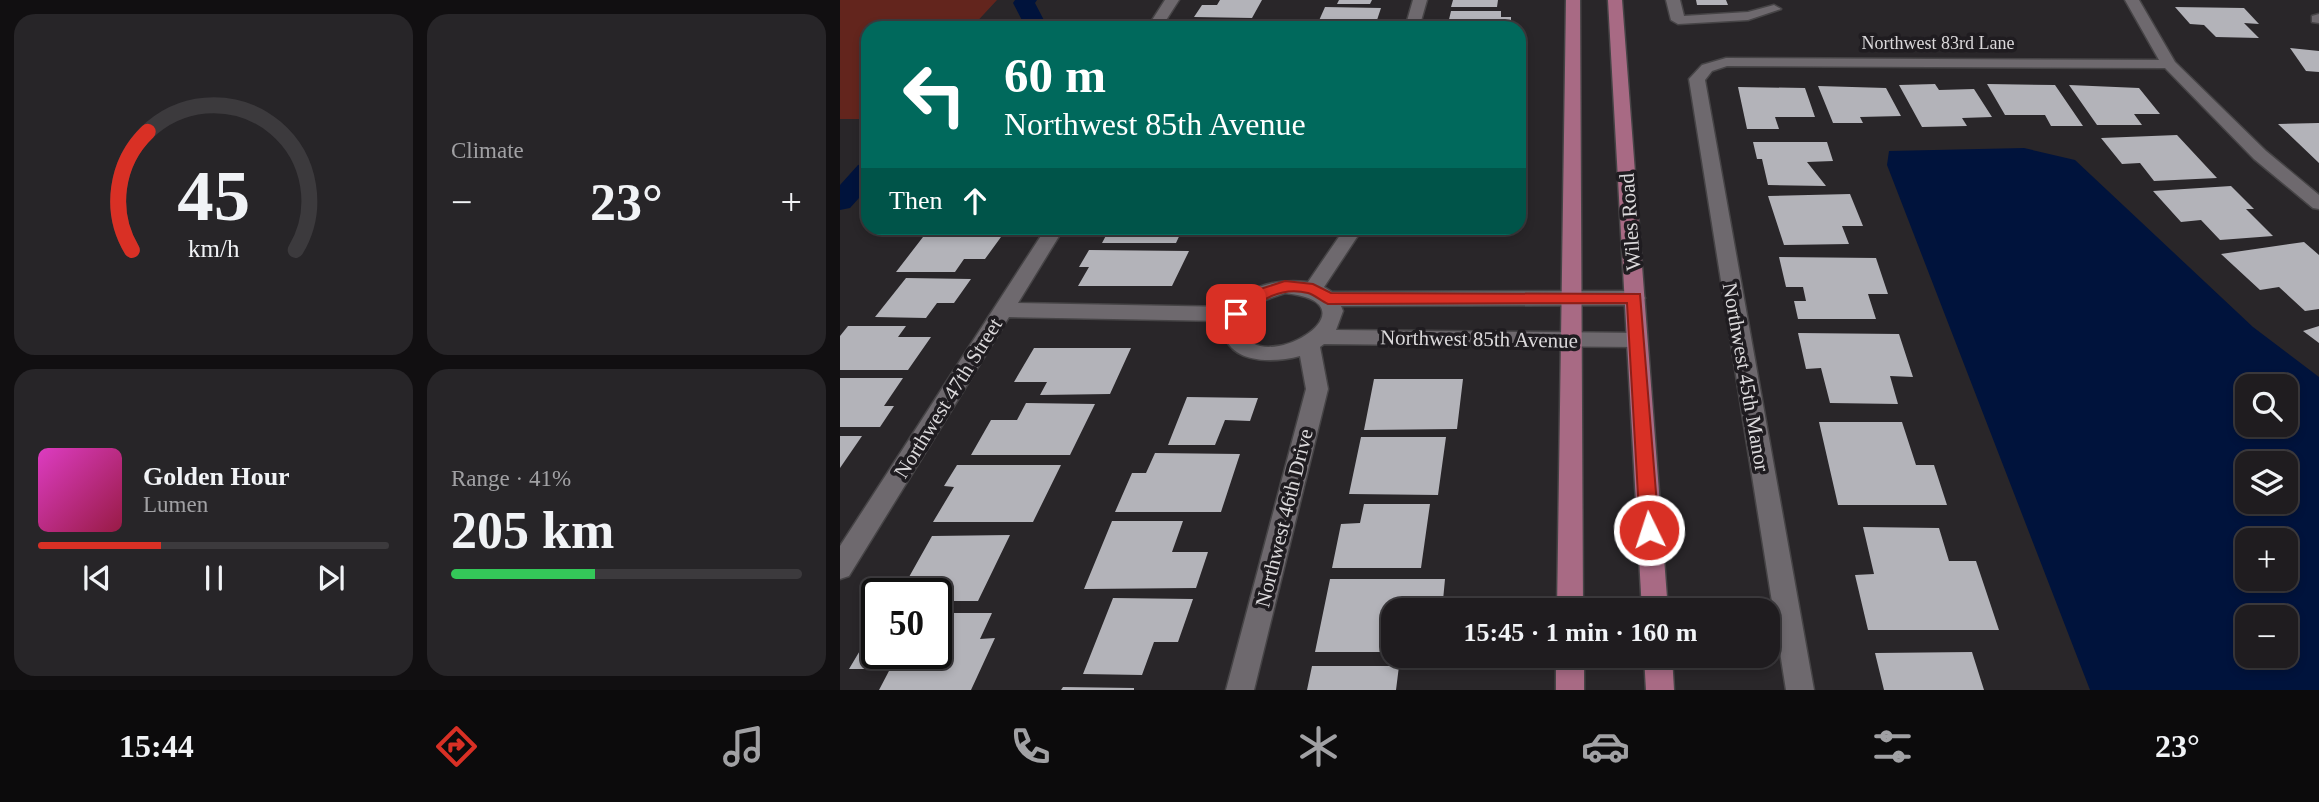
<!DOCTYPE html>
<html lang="en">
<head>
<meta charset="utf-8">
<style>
	:root { --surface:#1f1c1f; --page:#272528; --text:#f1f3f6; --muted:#a1a1a4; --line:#3c3a3d; --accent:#d93025 }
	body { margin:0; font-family:Georgia,serif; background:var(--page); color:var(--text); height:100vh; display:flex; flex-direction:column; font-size:26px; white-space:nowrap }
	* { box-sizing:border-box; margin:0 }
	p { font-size:23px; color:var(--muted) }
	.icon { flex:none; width:38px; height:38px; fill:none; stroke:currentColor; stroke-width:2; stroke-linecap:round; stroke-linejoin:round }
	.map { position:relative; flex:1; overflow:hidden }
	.panel { display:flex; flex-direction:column; gap:14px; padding:14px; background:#110f11; width:840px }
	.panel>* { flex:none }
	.top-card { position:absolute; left:21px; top:21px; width:665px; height:214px; border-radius:21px; box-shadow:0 4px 10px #0003,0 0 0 2px var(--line); background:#00695c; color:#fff; overflow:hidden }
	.controls { position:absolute; left:1395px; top:374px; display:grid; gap:14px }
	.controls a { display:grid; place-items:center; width:63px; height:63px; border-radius:14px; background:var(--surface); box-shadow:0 4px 10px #0003,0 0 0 2px var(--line); font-size:35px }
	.speed { position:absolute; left:21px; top:578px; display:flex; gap:14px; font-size:35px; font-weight:700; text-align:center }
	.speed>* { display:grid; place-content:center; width:91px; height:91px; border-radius:50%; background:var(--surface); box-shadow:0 4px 10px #0003,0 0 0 2px var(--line); line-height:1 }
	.speed .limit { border:4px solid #111; border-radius:10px; background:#fff; color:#111 }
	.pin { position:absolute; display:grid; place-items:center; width:60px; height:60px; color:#fff; margin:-30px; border-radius:14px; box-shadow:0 4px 10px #0006 }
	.me { position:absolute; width:77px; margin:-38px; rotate:356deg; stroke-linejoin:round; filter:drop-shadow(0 0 5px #0008) }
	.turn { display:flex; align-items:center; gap:24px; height:147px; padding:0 28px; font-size:32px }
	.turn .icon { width:91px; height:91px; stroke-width:2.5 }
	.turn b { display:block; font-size:49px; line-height:60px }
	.then { display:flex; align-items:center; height:66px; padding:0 28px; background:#0003; gap:14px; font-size:26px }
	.big { font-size:52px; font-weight:700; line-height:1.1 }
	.panel .tile { flex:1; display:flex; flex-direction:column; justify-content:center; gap:10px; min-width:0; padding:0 24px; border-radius:21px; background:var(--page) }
	.panel .dial { align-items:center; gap:0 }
	.dial svg { height:182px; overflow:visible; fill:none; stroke:var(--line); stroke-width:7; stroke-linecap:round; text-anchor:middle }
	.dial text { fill:var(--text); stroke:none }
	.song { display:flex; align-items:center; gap:21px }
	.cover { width:84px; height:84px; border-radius:10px; background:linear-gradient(135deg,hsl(310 70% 55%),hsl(340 70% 35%)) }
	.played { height:7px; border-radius:4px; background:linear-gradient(90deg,var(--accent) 35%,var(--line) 35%) }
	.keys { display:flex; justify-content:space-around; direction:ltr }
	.heat { display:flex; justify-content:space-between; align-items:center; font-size:38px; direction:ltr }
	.charge { height:10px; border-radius:5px; background:linear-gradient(90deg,#34c759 41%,var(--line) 0) }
	.panel .tiles { flex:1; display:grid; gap:14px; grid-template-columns:repeat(2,1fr) }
	.trip { position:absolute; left:541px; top:598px; width:399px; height:70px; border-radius:21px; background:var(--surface); box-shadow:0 4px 10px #0003,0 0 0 2px var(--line); font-weight:700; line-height:70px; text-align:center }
	.tab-bar { display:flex; height:112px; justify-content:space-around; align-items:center; background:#0c0b0c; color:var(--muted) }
	.tab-bar .icon { width:49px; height:49px }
	.tab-bar .active { color:var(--accent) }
	.tab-bar b { font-size:32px; color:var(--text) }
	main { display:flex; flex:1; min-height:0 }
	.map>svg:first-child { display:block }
</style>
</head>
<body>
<main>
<section class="panel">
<div class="tiles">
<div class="tile dial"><svg viewBox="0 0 100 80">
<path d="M14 69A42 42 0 1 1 86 69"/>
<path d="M14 69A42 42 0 0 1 21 17" stroke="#d93025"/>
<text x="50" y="56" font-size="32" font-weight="700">45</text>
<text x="50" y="72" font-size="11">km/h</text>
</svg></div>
<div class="tile"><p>Climate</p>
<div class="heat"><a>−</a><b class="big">23°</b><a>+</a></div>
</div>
<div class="tile">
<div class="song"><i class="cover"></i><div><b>Golden Hour</b><p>Lumen</p></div></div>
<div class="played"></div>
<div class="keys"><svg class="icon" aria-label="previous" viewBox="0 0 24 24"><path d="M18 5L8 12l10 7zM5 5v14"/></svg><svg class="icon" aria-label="pause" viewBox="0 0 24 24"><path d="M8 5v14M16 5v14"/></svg><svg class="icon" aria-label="next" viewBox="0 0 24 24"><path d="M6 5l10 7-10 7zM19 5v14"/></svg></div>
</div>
<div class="tile"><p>Range · 41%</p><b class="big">205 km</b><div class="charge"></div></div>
</div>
</section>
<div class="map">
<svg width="1479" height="690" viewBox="0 0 1479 690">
	<rect width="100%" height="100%" fill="#292629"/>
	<path fill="#63251d" d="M0 0H157L131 28H28V119H0Z"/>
	<path fill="#00133c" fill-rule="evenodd" d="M1184 148 1235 160 1413 327 1479 377V690H1250L1047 165 1049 151ZM1407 387H1446V425H1407ZM1407 464H1446V502H1407ZM1407 541H1446V579H1407ZM1407 618H1446V656H1407Z"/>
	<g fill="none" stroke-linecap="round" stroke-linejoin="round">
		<path fill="#00133c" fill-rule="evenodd" d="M175 0H197L195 3 208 28H186L173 3Z
			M28 163V188L10 208 0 210V185L18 165Z"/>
	</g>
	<path fill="#b3b3b9" d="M380 0H422L412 18 354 17 362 5H377Z
		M499 0H532L530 4H497Z
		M613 0H658L657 7H611Z
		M856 0H886L888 5H857Z
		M485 7 541 8 537 20 522 19 520 26 477 25Z
		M1335 7 1404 8 1419 24 1404 23 1419 38 1376 37 1364 25 1350 24Z
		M611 11H661V17H671V23H659L658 28H607Z
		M354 21H403L399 28H349Z
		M1450 48 1479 51V72L1466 71Z
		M1095 84 1099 90 1134 89 1152 117 1122 118 1127 126 1082 127 1059 85Z
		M1147 84 1215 85 1243 126H1211L1205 115H1165Z
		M1229 85 1299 88 1320 114H1294L1302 125H1257Z
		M978 86 1046 88 1061 116 1020 117 1023 123H993Z
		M898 87 965 88 975 117H935L939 129H907Z
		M1479 123V163L1438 124Z
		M1337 135 1377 178 1314 181 1300 163 1282 164 1261 138Z
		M913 142H987L993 161 967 162 986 186 928 185 922 159H917Z
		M1391 186 1414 209H1406L1433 236 1380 240 1361 220 1341 222 1313 191Z
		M1010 194 1023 226H1002L1009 244 944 245 928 196Z
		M89 228H152L150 231H86Z
		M270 228H343L336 243H262Z
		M83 237H161L145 259H124L115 272H56Z
		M1464 242 1479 255V309L1465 311 1439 287 1420 290 1381 254Z
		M249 250 349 251 332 286H238L249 267H239Z
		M939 257 1036 258 1048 294H1028L1036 319H958L954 301H966L963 287H946Z
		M66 278 131 279 114 303H97L86 318 35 317Z
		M8 326H66L58 337H91L68 370H0V336Z
		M1479 326V343L1463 331Z
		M958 333 1059 334 1073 377 1050 376 1058 404 990 403 981 368 966 369Z
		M194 348H291L270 394 200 395 207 382H174Z
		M0 378H63L44 406H54L40 427H0Z
		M534 379H623L617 429 524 430Z
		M347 397 418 398 410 421 385 420 375 445H328Z
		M186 403 255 404 230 455H131L151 420H177Z
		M979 422H1062L1076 465H1094L1107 505H998Z
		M0 436H22L0 468Z
		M521 437H606L598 495 509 494Z
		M315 453 400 454 381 512H275L292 473H306Z
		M117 465H221L193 522H93L114 487 104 486Z
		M524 504H590L581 568H492L501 524 520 523Z
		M272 521H343L332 552H368L356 588 244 589Z
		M1023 527 1099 528 1109 561H1136L1159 630H1028L1015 575 1034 574Z
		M170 535 138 601H96V593H60L92 536Z
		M490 579H605L602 611H553V652H475Z
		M273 598 353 599 338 642H314L302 675 243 674Z
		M96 613H152L140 639 155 638 131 690H39L50 669H9L37 622V653H96Z
		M1132 652 1144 690H1044L1035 653Z
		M472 666H559L556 690H467Z
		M223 687 294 688V690H221Z"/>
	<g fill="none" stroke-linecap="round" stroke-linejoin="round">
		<defs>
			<path id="minor" d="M325 0H339L321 28H307Z
				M573 0H587L579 28H565Z
				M826 0H840L844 16 908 12 934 5 941 9 908 20 838 24 831 20Z
				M1285 0H1299L1335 62 1426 151 1479 195V209L1473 208 1414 159 1325 68 887 66 872 71 865 80 974 690H946L849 79 862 65 886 58 1319 60Z
				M1479 14V23L1472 22V16Z
				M206 228H224L178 303 390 307C409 284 440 279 468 282L505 228H523L484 287 492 292 795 291 802 293 805 298 802 303 795 305 501 306 503 311 496 330 797 333 804 335 807 340 804 345 797 347 484 344 480 347 488 389 414 690H386L466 389 460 356C430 364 381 364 383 321L169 317 9 576 0 579V546ZM445 293C543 304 420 379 403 331L406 314 425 300Z"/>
			<path id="major" d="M726 0H740L743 611H717Z
				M768 0H782L828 611H802Z
				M716 656H744V690H716Z
				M804 656H832L834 690H806Z"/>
		</defs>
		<use href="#minor" stroke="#464446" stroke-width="3"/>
		<use href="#major" stroke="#464446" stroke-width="3"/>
		<use href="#minor" fill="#6e696e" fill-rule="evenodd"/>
		<use href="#major" fill="#a86a84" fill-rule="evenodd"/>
	</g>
	<path fill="#d93025" stroke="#8d1f18" stroke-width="2" d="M445 281 473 284 491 293 800 294 819 530 816 535 809 538 803 535 800 530 787 303 488 304C481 301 475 295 468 293 441 286 420 300 402 317H391L389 314 391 310 411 292Z"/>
	<g text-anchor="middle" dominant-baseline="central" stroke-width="7" stroke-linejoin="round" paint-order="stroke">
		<g font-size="18" fill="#dbd9db" stroke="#1f1c20">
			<text x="1098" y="43">Northwest 83rd Lane</text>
		</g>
		<g font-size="21" fill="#dbd9db" stroke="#1f1c20">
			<text transform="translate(790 222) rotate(-94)">Wiles Road</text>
			<text transform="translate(639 339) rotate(1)">Northwest 85th Avenue</text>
			<text transform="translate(906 377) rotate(80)">Northwest 45th Manor</text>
			<text transform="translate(108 398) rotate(-58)">Northwest 47th Street</text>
			<text transform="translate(444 518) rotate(-76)">Northwest 46th Drive</text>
		</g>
	</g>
</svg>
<div class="controls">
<a><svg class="icon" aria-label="search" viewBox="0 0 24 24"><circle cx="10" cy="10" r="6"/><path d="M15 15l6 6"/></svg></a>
<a><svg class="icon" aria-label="layers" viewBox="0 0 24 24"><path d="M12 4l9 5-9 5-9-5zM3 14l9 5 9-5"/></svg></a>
<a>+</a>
<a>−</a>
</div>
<div class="speed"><div class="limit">50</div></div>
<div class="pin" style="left:396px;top:314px;background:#d93025"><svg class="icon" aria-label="arrive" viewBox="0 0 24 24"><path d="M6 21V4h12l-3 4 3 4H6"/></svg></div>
<svg class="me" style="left:809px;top:530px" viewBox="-20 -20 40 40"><circle r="17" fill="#d93025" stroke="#fff" stroke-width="3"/><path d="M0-11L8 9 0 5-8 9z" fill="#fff"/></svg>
<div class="trip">15:45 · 1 min · 160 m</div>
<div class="top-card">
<div class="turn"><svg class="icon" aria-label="left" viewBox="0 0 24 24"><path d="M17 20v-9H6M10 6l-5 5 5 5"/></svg><div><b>60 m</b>Northwest 85th Avenue</div></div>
<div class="then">Then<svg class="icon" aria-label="ahead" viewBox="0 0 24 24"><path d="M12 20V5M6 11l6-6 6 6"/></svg></div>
</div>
</div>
</main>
<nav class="tab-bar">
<b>15:44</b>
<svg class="icon active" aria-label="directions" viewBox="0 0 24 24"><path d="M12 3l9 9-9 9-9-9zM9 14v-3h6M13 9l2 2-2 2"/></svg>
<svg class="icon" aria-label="music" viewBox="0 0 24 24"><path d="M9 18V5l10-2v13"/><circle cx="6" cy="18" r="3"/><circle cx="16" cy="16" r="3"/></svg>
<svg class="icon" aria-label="phone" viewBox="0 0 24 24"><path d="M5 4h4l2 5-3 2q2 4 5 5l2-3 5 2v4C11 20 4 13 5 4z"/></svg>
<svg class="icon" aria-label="climate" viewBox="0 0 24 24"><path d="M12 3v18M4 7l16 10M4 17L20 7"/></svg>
<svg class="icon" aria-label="car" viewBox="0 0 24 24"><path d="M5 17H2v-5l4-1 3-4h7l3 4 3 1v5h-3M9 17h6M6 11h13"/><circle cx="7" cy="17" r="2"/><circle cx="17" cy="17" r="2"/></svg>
<svg class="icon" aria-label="filters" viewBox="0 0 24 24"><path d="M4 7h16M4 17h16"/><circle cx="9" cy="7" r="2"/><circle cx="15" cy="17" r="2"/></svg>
<b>23°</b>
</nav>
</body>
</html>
